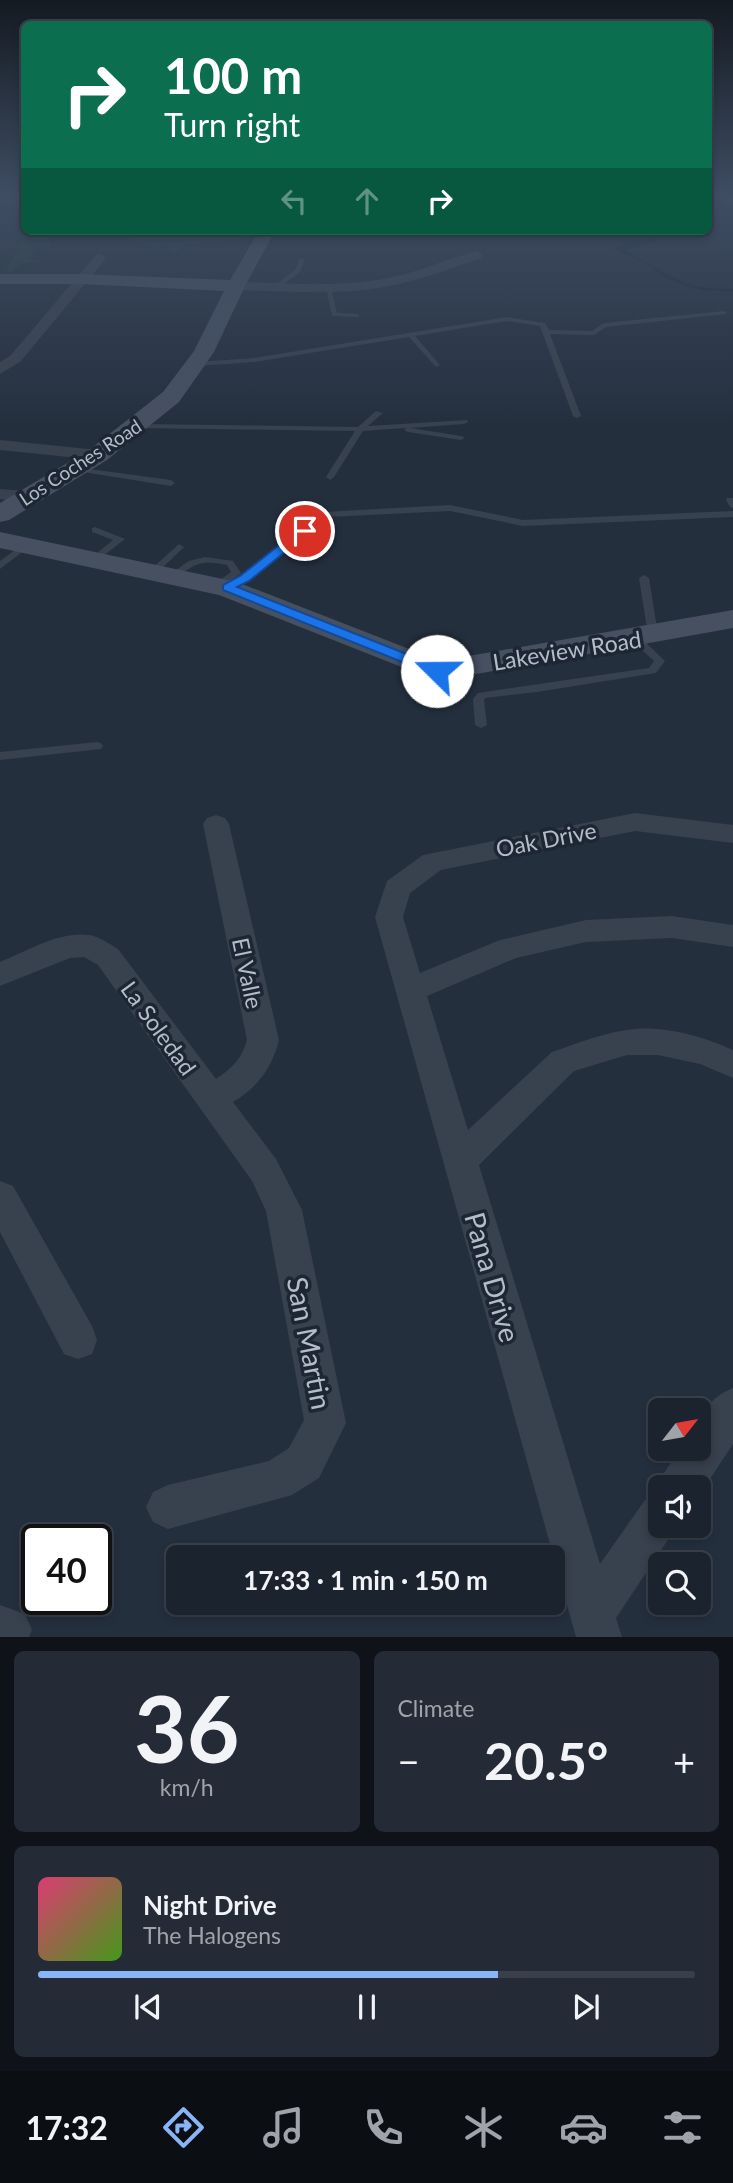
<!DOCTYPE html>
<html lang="en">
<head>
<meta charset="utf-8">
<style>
	:root { --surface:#1b232e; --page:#242b36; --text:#f1f3f6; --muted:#a0a4aa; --line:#39404a; --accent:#8ab4f8 }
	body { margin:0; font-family:Lato,sans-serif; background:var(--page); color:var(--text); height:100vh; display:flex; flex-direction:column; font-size:26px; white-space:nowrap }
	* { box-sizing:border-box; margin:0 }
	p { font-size:23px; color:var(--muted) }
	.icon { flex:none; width:38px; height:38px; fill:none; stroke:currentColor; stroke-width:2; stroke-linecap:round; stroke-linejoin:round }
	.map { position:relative; height:1637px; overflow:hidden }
	.drawer { display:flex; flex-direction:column; gap:14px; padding:14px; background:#0f1319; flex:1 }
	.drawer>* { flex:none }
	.guide { position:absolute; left:21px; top:21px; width:691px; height:214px; border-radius:10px; box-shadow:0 4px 10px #0003,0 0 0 2px var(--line); background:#0b6e4f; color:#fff; overflow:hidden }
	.needle { width:46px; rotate:59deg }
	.tools { position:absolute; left:648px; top:1398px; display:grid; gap:14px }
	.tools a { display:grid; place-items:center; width:63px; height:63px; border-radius:10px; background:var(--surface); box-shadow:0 4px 10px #0003,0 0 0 2px var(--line); font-size:35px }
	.speed { position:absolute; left:21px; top:1524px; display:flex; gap:14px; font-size:35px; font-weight:700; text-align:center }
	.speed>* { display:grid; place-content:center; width:91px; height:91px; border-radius:50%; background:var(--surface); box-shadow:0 4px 10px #0003,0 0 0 2px var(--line); line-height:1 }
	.speed .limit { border:4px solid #111; border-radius:10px; background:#fff; color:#111 }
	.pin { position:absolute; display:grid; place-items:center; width:60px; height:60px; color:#fff; margin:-30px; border:4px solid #fff; border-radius:50%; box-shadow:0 2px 7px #0007 }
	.me { position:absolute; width:77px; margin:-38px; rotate:292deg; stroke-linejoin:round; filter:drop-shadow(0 0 5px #0008) }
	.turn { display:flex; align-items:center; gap:24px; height:147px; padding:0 28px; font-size:32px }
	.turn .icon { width:91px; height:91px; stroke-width:2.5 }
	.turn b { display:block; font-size:49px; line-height:60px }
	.lanes { display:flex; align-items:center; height:66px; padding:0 28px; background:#0003; justify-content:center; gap:35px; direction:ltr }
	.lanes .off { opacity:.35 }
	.big { font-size:52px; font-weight:700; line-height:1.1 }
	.drawer .tile { flex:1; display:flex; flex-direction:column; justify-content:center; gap:10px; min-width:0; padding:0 24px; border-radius:10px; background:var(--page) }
	.drawer .dial { align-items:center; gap:0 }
	.dial b { font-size:91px; line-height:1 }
	.song { display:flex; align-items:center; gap:21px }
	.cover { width:84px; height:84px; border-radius:10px; background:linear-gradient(135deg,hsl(340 70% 55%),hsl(100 70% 35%)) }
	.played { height:7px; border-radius:4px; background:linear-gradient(90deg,var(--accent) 70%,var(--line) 70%) }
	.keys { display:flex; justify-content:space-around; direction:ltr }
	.heat { display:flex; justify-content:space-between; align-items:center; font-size:38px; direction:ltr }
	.drawer .tiles { flex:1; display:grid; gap:14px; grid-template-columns:1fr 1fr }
	.tile:last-child { grid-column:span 2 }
	.trip { position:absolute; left:166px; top:1545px; width:399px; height:70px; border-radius:10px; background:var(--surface); box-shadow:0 4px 10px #0003,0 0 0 2px var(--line); font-weight:700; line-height:70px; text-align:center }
	.dock { display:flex; height:112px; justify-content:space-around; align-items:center; background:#0b0e12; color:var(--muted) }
	.dock .icon { width:49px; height:49px }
	.dock .active { color:var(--accent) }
	.dock b { font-size:32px; color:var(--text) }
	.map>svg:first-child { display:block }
</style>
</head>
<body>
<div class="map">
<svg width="733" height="1637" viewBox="0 0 733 1637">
	<rect width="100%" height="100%" fill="#242f3e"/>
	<path fill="#263c3f" d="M11 231H37L50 239 51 246 34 249 30 259 38 262 21 263 11 272H6L23 240Z
		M185 231H249L243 241 184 244 179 251H171L166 245 153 247 128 239 148 233Z"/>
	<path fill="#17263c" d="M656 231 664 232 656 240 623 250C649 260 673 282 699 287 710 289 722 288 733 289V291L702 290 681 284 662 276 645 262 613 249 629 242 649 239Z"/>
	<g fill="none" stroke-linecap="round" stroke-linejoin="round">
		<path fill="#38414e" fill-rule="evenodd" d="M300 258 305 259 300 272 278 288H274V286L295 270Z
			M326 287 331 288 337 313 357 314 359 315V317L332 316Z
			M724 311 727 313 726 314 606 327 594 335 550 334 581 416 577 418 573 416 540 326 507 321 415 336 440 365 436 367 409 337 254 362 197 366 193 364 197 362 254 358 507 317 545 323 549 330 592 331 604 323Z
			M376 411 383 413 368 426 467 420 468 422 464 424 410 428 461 436 465 438 461 440 408 432 404 430 406 428 363 431 334 477 330 480 326 477 355 431 138 428 134 426 138 424 358 427Z
			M74 467 171 480 175 483 171 486 77 471 73 469Z
			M727 498H733V508L730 507 726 500Z
			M450 505 523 520 733 511V517L523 526 450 511 328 517 267 566 230 590H224L222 588 261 562 323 512Z
			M95 527 125 539 94 563 91 562V558L113 540 92 532V528Z
			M26 542 31 545 29 547 0 569V561Z
			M179 544 184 547 182 549 156 574H150V570Z
			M205 557 233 561 241 573 226 584H220V580L231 572 227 565C217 563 206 561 196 565 186 569 179 578 169 578L167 576 189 561Z
			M644 575 649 578 658 635 653 638 648 635 639 578Z
			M635 635 639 636 665 661 656 673 537 692 485 698 484 700 487 725 481 728 475 725 473 699 478 693 649 668 654 661 631 640 630 638Z
			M97 742 101 743 103 746 101 749 0 760V752Z"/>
		<path fill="#38414e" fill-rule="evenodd" d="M0 197 24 200V206L0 203Z
			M477 251 483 255 481 258C446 270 410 284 372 289 327 295 281 291 236 290L229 286 236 282C287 283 338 288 388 278 419 272 447 259 477 251Z
			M100 254 106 258 104 261 20 362 0 374V362L10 356 96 255Z
			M0 440 98 450 107 455 98 460 0 450Z
			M0 489 27 491 36 497 27 503 0 499Z
			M635 813 733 825V843L635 831 441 870 410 893 403 917 420 973 500 940 586 920 672 916 733 925V947L672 938 586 942 516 958 427 996 468 1130 552 1052C575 1044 601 1034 626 1030 660 1024 703 1036 733 1050V1078L700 1064 658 1055H627L574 1071 479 1165 600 1564 645 1500 660 1493V1526H677L616 1618 622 1637H576L375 917 387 881 423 855Z
			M216 815 225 818 229 824 279 1040C272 1068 258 1087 233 1102L276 1159 302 1210 346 1423 319 1478 292 1495 168 1529 153 1522 146 1507 153 1492 168 1485 269 1461 289 1448 304 1420 266 1211 252 1181 98 965 84 957 70 958 0 986V962C27 951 59 931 89 935 99 936 109 944 118 949L216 1079C232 1068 242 1059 247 1040L203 824 207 818Z
			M0 1181 13 1186 92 1326 97 1340 92 1354 78 1359 64 1354 0 1232Z
			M733 1388V1444L698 1497V1488H660V1493L658 1488 664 1473 680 1449H698C698 1420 704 1400 733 1388Z
			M0 1605 25 1614 32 1630 29 1637H0Z"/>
		<path fill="#465061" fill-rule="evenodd" d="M716 196H733V205Z
			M259 231H275L245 286 214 352 179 402 107 460 9 520 0 522V503L89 450 163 392 194 351 224 291 80 284H0V274H80L230 280Z
			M0 532 237 582 440 661 733 610V628L437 681 219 595 0 548Z"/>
	</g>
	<linearGradient id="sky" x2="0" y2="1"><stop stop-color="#141a22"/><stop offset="0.46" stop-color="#3f4d63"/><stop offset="1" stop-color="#3f4d63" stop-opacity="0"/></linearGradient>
	<rect width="733" height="426" fill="url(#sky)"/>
	<path fill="#1a73e8" stroke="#114b97" stroke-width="2" d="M301 528 311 531 249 581 237 587 442 668V674H432L223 590V585L240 576Z"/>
	<g text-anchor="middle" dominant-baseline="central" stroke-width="7" stroke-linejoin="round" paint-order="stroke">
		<g font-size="19" fill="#b4bcc9" stroke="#1d2633">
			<text transform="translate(80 462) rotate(-33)">Los Coches Road</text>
		</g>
		<g font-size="23" fill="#b4bcc9" stroke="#1d2633">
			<text transform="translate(567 650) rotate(-9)">Lakeview Road</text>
			<text transform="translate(546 839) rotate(-11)">Oak Drive</text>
			<text transform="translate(248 973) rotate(78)">El Valle</text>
			<text transform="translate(159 1028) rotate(54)">La Soledad</text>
		</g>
		<g font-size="28" fill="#b4bcc9" stroke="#1d2633">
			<text transform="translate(493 1277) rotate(74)">Pana Drive</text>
			<text transform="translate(310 1343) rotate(79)">San Martin</text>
		</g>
	</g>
</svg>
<div class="tools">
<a><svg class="needle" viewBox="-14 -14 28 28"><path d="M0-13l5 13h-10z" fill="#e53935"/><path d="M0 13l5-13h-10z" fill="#a0a4aa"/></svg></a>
<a><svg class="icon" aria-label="sound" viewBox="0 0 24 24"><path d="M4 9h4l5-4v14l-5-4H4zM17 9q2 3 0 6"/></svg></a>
<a><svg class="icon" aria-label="search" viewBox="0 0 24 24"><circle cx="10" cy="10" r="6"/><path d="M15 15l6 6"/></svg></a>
</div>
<div class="speed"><div class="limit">40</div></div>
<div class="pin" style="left:305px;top:531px;background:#d93025"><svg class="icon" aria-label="arrive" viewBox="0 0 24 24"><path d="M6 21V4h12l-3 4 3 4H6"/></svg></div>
<svg class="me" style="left:437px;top:671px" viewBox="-20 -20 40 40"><circle r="19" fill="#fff"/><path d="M0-13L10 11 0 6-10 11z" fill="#1a73e8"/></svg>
<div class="trip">17:33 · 1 min · 150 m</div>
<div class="guide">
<div class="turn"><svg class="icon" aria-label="right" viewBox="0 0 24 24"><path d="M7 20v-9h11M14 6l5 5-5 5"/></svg><div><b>100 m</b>Turn right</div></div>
<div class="lanes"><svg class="icon off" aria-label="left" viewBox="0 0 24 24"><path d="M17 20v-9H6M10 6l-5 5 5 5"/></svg><svg class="icon off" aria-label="ahead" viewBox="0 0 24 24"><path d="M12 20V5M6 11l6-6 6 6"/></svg><svg class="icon" aria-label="right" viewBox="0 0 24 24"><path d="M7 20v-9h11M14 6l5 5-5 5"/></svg></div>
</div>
</div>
<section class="drawer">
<div class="tiles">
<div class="tile dial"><b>36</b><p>km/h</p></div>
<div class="tile"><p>Climate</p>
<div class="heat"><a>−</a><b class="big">20.5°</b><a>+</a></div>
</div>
<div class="tile">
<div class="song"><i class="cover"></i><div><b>Night Drive</b><p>The Halogens</p></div></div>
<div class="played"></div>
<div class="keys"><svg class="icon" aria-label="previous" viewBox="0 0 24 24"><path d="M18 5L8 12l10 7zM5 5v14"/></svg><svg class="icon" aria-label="pause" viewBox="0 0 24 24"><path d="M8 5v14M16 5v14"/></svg><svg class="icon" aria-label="next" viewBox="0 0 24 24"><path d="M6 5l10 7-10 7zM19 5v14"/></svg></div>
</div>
</div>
</section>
<nav class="dock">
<b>17:32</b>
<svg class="icon active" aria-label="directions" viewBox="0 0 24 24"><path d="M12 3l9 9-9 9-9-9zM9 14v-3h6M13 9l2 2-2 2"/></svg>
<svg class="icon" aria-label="music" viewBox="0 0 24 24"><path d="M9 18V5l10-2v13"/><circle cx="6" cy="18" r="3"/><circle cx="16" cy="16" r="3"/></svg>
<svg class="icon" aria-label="phone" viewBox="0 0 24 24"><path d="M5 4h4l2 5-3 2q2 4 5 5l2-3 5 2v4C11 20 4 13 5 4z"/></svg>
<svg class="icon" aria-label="climate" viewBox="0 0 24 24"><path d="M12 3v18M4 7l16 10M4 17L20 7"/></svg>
<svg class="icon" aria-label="car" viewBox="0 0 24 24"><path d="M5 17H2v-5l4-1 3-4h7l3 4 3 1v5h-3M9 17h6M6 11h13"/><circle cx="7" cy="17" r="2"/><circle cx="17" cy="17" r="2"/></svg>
<svg class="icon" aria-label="filters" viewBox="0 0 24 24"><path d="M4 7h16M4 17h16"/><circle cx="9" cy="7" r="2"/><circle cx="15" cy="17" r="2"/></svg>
</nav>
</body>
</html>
